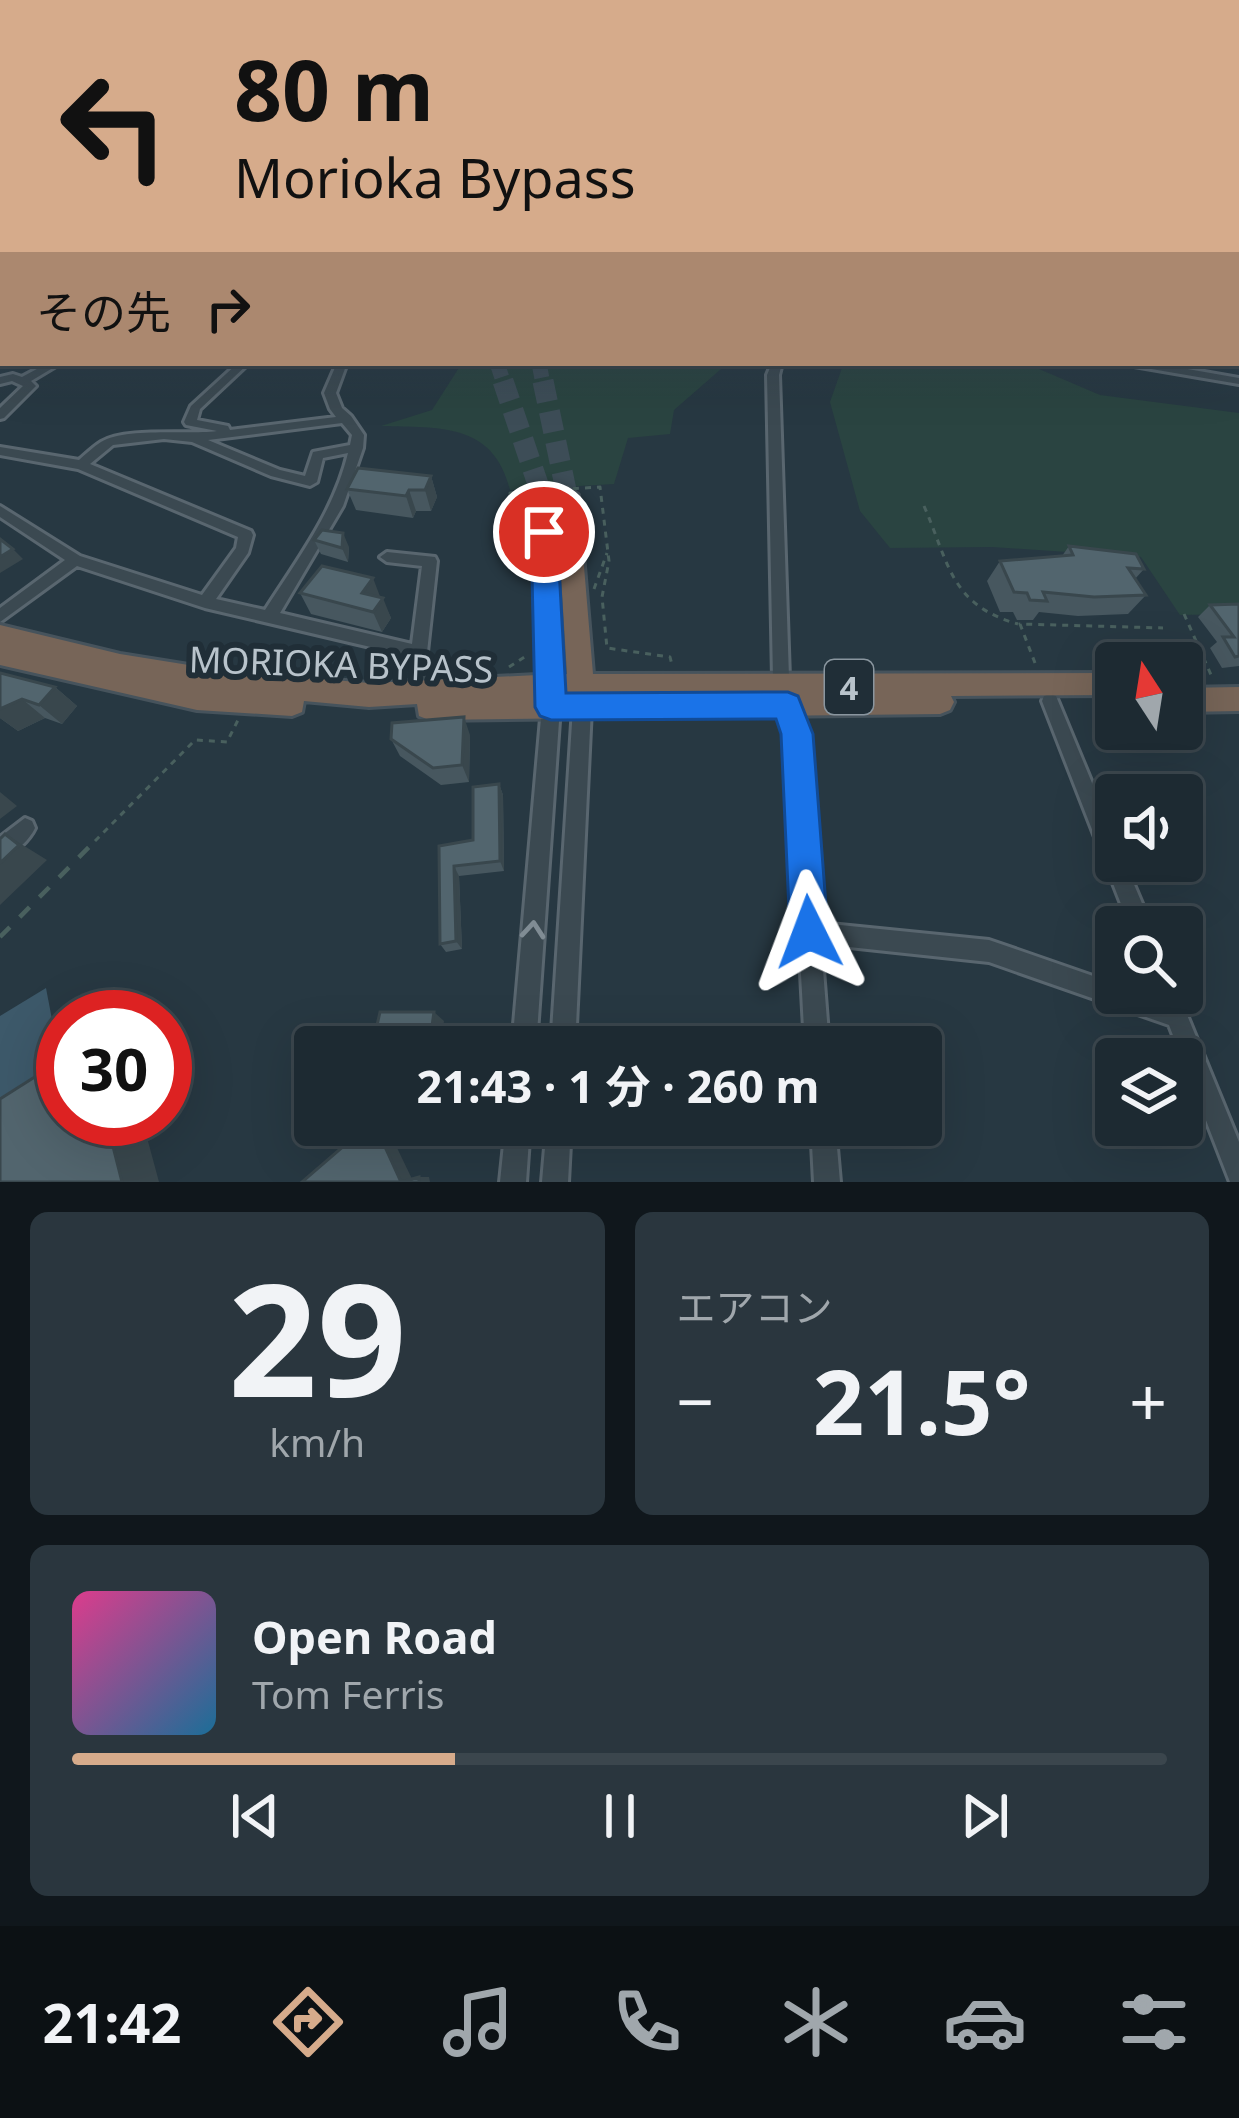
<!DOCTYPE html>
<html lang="ja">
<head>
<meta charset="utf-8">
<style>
	:root { --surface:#1d2a32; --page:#2a363e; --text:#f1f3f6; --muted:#a0a7ac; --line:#3b464d; --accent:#d6ab8b }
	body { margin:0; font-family:"Noto Sans","Noto Sans JP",sans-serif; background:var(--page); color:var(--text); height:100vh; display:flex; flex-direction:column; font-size:45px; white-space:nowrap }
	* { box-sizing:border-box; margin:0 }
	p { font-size:39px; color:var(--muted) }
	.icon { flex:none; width:66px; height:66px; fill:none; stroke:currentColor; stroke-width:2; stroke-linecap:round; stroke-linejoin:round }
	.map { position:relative; height:1182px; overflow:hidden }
	.panel { display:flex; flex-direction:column; gap:30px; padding:30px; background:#10171c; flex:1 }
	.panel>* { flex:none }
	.guide { position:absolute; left:0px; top:0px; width:1239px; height:366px; box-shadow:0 12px 48px #0002,0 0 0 3px var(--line); background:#d6ab8b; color:#111; overflow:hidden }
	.needle { width:78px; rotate:348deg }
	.fabs { position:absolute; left:1095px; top:642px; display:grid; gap:24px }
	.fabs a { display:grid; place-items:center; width:108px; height:108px; border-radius:12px; background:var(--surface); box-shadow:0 12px 48px #0002,0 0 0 3px var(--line); font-size:60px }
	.speed { position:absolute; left:36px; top:990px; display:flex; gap:24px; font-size:60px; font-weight:700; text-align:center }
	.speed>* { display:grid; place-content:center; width:156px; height:156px; border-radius:50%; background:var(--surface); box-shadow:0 12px 48px #0002,0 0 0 3px var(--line); line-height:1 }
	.speed .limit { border:18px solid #d22; background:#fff; color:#111 }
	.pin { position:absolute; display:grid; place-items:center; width:102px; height:102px; color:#fff; margin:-51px; border:6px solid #fff; border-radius:50%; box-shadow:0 3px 12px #0007 }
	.me { position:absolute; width:132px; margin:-66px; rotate:357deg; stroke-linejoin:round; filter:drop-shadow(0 0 9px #0008) }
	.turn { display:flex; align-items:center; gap:42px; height:252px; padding:0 36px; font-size:54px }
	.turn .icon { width:156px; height:156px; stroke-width:2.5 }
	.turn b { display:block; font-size:84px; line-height:102px }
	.then { display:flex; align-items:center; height:114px; padding:0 36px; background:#0003; gap:24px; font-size:45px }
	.big { font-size:90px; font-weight:700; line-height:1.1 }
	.panel .tile { flex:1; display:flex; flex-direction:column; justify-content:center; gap:18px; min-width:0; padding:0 42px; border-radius:18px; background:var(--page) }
	.panel .dial { align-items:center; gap:0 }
	.dial b { font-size:156px; line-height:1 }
	.song { display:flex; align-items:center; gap:36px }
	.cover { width:144px; height:144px; border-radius:18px; background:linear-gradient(135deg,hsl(330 70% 55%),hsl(200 70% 35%)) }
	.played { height:12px; border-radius:6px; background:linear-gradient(90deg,var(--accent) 35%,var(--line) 35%) }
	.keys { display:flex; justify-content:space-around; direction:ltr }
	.heat { display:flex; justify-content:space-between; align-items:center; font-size:66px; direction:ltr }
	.panel .tiles { flex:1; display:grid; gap:30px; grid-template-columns:1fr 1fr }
	.tile:last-child { grid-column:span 2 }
	.trip { position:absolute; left:294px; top:1026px; width:648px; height:120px; border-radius:12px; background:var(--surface); box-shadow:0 12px 48px #0002,0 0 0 3px var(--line); font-weight:700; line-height:120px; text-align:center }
	.tab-bar { display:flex; height:192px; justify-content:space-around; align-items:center; background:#0c1114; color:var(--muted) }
	.tab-bar .icon { width:84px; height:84px }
	.tab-bar .selected { color:var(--accent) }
	.tab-bar b { font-size:54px; color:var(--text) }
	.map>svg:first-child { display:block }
</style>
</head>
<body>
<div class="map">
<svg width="1239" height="1182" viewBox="0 0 1239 1182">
	<rect width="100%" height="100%" fill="#273842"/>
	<path fill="#2a4441" d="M462 363H728L674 410 670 434 628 438 614 484 510 490C493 422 440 428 381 426L432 410Z
		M851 363H1025L1100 395 1239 413V614L1180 615 1141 557 992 547 890 548 860 511 830 402 842 368Z"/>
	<path fill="#3d596a" d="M46 988 62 1072 0 1113V1016Z"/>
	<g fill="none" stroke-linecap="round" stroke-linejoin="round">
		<path stroke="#3d4d57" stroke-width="15" stroke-dasharray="15 8" stroke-linecap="butt" d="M497 363 504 384
			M539 363 543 384"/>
		<path stroke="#3d4d57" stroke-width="21" stroke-dasharray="21 10" stroke-linecap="butt" d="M503 381 542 496
			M543 381 567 495"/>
		<defs>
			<path id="minor" d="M0 233H3V239H0Z
				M1236 286 1239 287V294L1236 293Z
				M48 363H61L31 381 36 386 4 418 0 419V408L23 386 12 381 0 384V377L13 374 22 377Z
				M238 363H249L200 409 197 420 228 426 230 430 336 417 330 409 324 393 337 363H347L336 393 342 408 351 416 364 435 363 448 343 506 280 613 412 644 422 566 387 562 380 557 387 552 435 557 437 561 427 652 446 693 444 698 438 700 432 698 413 657 205 608 77 566 0 622V608L65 560 0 517V506L80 556 202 595 236 548 238 537 78 469 0 455V447L79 460C86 454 93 447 101 442 125 427 188 435 217 431L186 425 184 422 191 406ZM342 423 352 435 350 445 313 452 305 476 280 470 208 440ZM164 439 192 442 271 476 310 486 317 482 323 458 348 453C334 512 297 560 265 610L216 599 248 553 253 535 251 531 90 464 113 445Z
				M772 363H782L779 375 789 678 806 734 820 923 989 940 1116 984V993H1141L1158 999 1156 993H1178L1239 1142V1182H1230L1169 1025 989 962 821 944 829 1047H805L788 734 773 678 767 375Z
				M1129 363H1153L1239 378V384L1134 366Z
				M1050 694 1056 696 1058 701 1116 841V861H1124L1152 927H1130L1042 701 1044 696Z
				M551 700 557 702 560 707 536 1047H512L542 707 545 702Z
				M582 701 588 703 591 708 575 1047H551L573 708 576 703Z
				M25 818 32 821 35 828C29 841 13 855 0 860V837Z
				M506 1125H530L526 1182H500Z
				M547 1125H571L568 1182H542Z
				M811 1125H835L840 1182H814Z"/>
			<path id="highway" d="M567 488 578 495 593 674 1116 673V695L951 696 954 702 950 710 940 714 429 720 419 716 417 704 369 707 304 701 302 712 292 716 197 710 0 665V625L120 654 226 671 369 683 537 675 531 496 542 489 553 496 563 674H567L556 495Z
				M1239 687V711L1182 712V688Z"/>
		</defs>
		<use href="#minor" stroke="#59666f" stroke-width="6"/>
		<use href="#highway" stroke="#46535c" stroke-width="6"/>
		<path stroke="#49605e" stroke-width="3" stroke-dasharray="6 6" stroke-linecap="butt" d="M585 488 600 487 609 561 602 597 607 648 670 657 672 665
			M525 492 510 493 512 518 525 533
			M924 506C949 563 950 605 1018 624
			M594 589 607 553
			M1184 614 1212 677
			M1035 663 1020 624 1163 628
			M509 667 526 656
			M95 841 195 740 227 742 238 720"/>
		<path stroke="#49605e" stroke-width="4.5" stroke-dasharray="14 14" stroke-linecap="butt" d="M0 937 98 838"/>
		<use href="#minor" fill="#3b4951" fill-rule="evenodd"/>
		<use href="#highway" fill="#776558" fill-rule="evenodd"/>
		<path stroke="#49605e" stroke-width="3" stroke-dasharray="6 6" stroke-linecap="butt" d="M525 492 584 488"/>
	</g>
	<path fill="#47575f" d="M431 476 437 497 431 511H416L413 518 356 510 347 489Z
		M314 540 349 547 348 562 321 554Z
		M1069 546 1144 569 1135 579 1146 595 1128 614 1078 616 1039 612 1033 620H1017L1013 612H1000L987 581 1000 561 1062 556Z
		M300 593 381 597 391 618 382 632 311 614Z
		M1239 604V666L1222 668 1210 648 1217 642 1198 617 1210 605Z
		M0 673 55 687 77 706 62 724 45 718 18 731 0 718Z
		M470 735 469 782 441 785 400 756 391 739Z
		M499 784 503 795 504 871 459 876 462 949 446 952 440 944 439 846 473 840Z"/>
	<path fill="#39474d" d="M431 476 437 497 431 511 425 490Z
		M409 490 416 511 413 518 406 496Z
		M343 533 349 547 348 562 342 548Z
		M13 549 23 559 0 573V557Z
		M373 578 381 599 371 613 362 593Z
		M383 598 391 618 382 632 373 612Z
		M55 687 77 706 62 724 39 705Z
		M22 699 45 718 18 731 0 718V709Z
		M464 717 470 735 469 782 462 765Z
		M499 784 503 795 504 871 500 861Z
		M0 792 17 806 0 819Z
		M5 834 47 860 0 905V863Z
		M454 866 459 876 462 949 456 941Z
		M434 1012 444 1021 440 1047H429Z
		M41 1073 63 1077V1104L45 1102Z
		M106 1119H142L159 1182H122Z
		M375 1125H386L413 1181 401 1182Z
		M419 1177H429L430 1182H419Z"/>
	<path fill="#52656e" stroke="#39474d" stroke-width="3" d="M358 468 431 476 425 490H409L406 496 347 489Z
		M322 530 343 533 342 548 314 540Z
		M0 539 13 549 0 557Z
		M1069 546 1136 554 1144 569 1128 568 1146 595 1094 597 1043 592 1047 601 1030 600 1027 593 1014 592 1000 561 1073 555Z
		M322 566 373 578 362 593 383 598 373 612 300 593Z
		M1239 604V656L1235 657 1223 637H1234L1210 605Z
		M0 673 55 687 39 705 22 699 0 709Z
		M464 717 462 765 433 768 391 739 392 723Z
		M499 784 500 861 454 866 456 941 440 944 439 846 473 840V787Z
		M5 834 19 845 0 863V839Z
		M380 1012H434L429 1047H372Z
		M41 1073 45 1102 63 1089V1119H106L122 1182H0V1099Z
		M368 1125H375L401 1182 419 1177V1182H302Z"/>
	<defs><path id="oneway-chevron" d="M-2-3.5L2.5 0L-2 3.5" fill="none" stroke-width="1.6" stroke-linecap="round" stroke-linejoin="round" transform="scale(3)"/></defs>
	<use stroke="#808c94" href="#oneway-chevron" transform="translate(533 930) rotate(-85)"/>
	<linearGradient id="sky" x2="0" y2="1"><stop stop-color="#151f24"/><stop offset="0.59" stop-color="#415365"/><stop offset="1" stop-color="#415365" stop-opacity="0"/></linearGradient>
	<rect width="1239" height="398" fill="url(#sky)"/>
	<path fill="#1a73e8" stroke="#114b97" stroke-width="3" d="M544 523 557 532 566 693 788 692 798 696 813 734 828 932 822 945 809 951 795 945 790 932 781 734 776 719 551 720 540 716 535 707 531 532Z"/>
	<g text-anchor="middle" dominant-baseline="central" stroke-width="12" stroke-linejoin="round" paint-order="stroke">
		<rect fill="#202e37" stroke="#8a969f" stroke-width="3" x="825" y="660" width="48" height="54" rx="9"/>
		<g font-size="33" font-weight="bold" fill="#b8c3cb">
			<text x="849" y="687">4</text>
		</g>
		<g font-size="36" fill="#b8c3cb" stroke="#202e37">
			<text transform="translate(341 664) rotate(2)">MORIOKA BYPASS</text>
		</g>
	</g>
</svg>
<div class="fabs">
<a><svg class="needle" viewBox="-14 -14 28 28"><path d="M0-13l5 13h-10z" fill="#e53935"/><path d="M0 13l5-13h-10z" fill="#a0a7ac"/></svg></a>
<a><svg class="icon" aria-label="sound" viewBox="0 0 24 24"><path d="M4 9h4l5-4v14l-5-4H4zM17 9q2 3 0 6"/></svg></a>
<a><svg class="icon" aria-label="search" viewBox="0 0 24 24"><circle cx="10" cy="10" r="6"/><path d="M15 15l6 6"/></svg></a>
<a><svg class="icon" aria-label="layers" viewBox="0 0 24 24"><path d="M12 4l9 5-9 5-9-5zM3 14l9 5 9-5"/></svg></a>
</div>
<div class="speed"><div class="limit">30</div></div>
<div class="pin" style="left:544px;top:532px;background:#d93025"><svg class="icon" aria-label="arrive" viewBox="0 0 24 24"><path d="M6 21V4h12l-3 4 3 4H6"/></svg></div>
<svg class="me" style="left:809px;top:932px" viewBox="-20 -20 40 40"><path d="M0-17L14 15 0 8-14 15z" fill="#1a73e8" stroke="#fff" stroke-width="4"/></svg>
<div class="trip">21:43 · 1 分 · 260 m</div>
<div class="guide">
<div class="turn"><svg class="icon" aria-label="left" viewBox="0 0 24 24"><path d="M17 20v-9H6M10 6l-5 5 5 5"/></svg><div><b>80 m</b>Morioka Bypass</div></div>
<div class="then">その先<svg class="icon" aria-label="right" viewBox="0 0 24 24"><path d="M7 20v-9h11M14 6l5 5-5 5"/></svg></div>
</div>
</div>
<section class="panel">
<div class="tiles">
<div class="tile dial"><b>29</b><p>km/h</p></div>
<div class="tile"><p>エアコン</p>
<div class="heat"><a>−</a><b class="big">21.5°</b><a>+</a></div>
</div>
<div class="tile">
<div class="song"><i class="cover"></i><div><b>Open Road</b><p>Tom Ferris</p></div></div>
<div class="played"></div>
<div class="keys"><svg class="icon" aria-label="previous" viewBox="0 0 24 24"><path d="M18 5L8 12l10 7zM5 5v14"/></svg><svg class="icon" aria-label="pause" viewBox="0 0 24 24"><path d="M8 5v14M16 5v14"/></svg><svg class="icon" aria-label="next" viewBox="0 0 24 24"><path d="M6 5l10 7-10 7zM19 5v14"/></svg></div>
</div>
</div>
</section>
<nav class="tab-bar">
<b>21:42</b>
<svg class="icon selected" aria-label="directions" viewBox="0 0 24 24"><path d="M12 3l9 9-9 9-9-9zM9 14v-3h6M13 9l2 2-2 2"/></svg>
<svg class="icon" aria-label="music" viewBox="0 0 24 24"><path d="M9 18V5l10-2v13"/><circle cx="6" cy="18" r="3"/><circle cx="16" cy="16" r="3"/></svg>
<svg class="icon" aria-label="phone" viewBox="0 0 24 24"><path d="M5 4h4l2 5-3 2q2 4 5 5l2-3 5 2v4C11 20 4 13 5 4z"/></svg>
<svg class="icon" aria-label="climate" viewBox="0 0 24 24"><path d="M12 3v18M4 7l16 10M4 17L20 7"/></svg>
<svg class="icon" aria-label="car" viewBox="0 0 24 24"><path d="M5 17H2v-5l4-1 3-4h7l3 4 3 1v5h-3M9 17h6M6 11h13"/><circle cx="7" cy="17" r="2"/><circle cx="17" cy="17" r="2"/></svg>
<svg class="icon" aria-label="filters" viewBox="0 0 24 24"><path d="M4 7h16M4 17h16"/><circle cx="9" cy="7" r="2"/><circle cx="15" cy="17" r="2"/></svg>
</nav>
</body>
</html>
